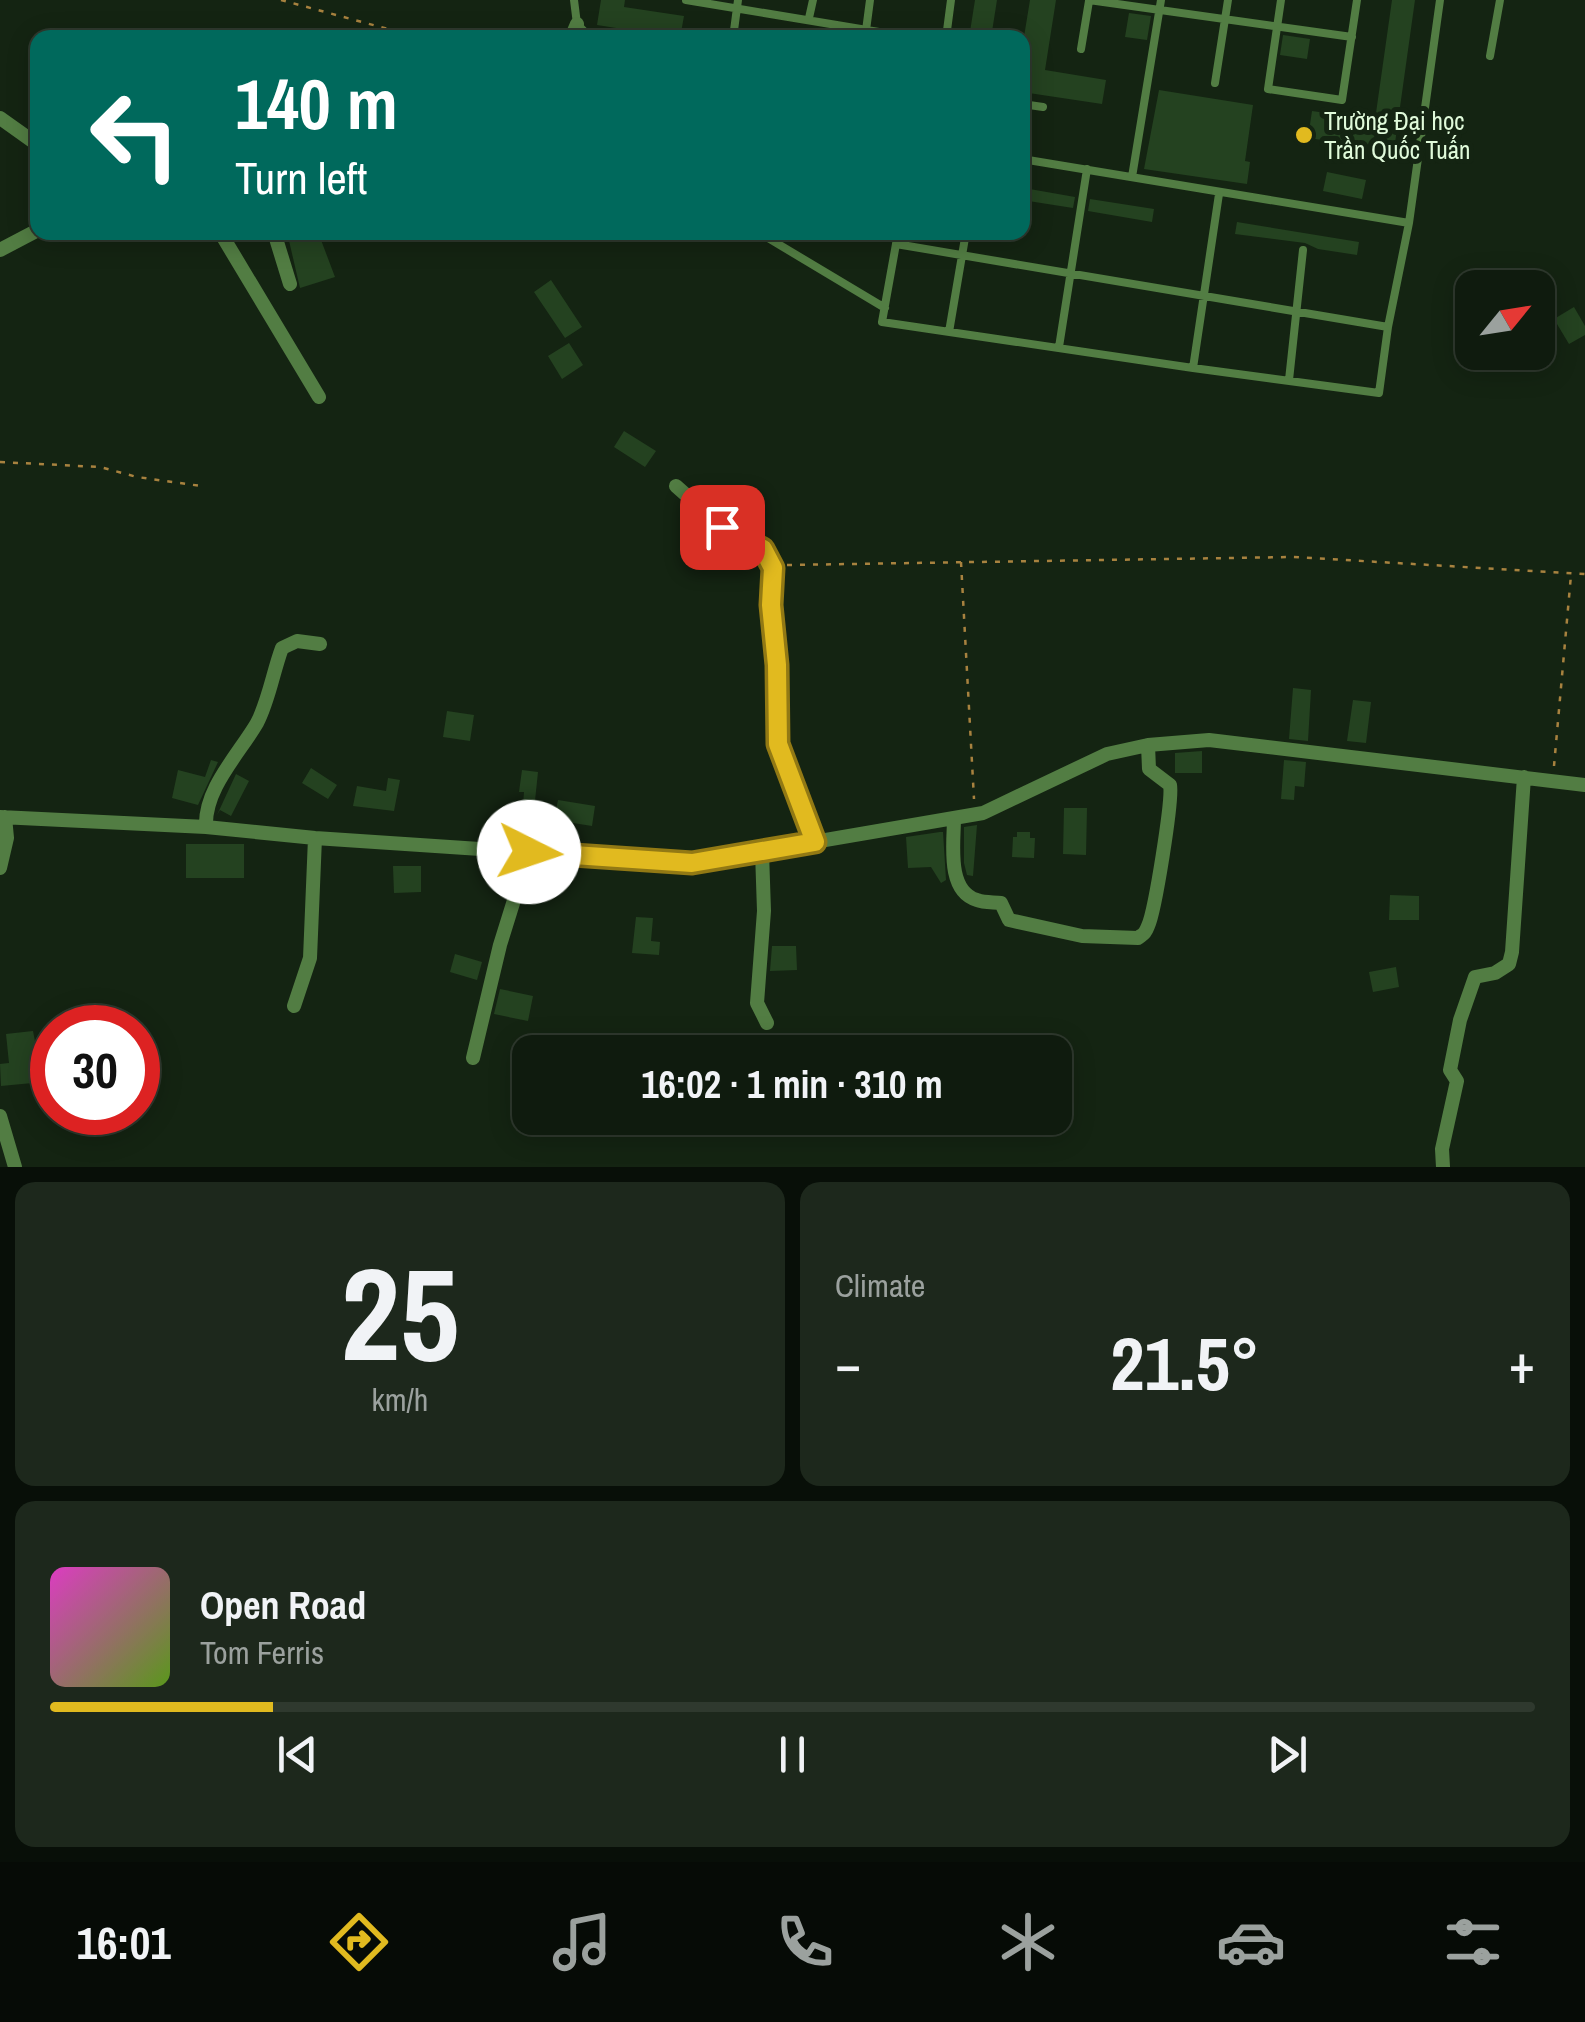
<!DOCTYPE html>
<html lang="en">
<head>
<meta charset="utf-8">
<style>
	:root { --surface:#0f1b0e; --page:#1d281c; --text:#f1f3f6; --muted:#9ba19e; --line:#2f392e; --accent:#e1ba1f }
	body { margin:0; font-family:"Archivo Narrow",sans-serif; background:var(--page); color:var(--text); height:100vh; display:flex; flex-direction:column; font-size:38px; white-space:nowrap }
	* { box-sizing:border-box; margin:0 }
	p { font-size:32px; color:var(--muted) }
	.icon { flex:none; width:55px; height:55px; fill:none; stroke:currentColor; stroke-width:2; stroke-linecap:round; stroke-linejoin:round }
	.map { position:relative; height:1167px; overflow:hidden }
	.drawer { display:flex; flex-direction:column; gap:15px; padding:15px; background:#080f08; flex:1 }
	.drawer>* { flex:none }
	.guide { position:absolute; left:30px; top:30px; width:1000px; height:210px; border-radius:20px; box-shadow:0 5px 25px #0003,0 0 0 2px var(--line); background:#00695c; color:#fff; overflow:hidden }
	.needle { width:65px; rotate:60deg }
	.controls { position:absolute; left:1455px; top:270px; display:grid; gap:20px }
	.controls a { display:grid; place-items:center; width:100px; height:100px; border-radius:20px; background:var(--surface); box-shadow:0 5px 25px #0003,0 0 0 2px var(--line); font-size:50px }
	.speed { position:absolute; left:30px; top:1005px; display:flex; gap:20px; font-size:50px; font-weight:700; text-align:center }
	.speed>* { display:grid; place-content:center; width:130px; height:130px; border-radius:50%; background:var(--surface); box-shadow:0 5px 25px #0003,0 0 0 2px var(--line); line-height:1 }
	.speed .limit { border:15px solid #d22; background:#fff; color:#111 }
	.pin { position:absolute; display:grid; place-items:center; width:85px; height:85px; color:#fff; margin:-42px; border-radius:20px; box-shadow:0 5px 15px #0006 }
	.me { position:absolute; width:110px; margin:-55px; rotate:94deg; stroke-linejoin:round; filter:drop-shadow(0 0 8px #0008) }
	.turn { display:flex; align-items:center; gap:35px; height:210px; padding:0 40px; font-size:45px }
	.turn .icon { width:130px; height:130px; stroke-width:2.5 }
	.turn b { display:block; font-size:70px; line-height:85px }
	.big { font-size:75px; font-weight:700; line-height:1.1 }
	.drawer .tile { flex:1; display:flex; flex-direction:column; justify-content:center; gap:15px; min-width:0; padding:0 35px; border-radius:20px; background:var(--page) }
	.drawer .dial { align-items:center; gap:0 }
	.dial b { font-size:130px; line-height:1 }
	.song { display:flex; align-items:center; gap:30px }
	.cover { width:120px; height:120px; border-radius:15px; background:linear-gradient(135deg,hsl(310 70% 55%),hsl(90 70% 35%)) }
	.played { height:10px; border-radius:5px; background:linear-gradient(90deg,var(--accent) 15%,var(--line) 15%) }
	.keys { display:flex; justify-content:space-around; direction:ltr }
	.heat { display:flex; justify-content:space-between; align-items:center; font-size:55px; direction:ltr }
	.drawer .tiles { flex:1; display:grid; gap:15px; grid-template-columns:1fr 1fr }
	.tile:last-child { grid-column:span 2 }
	.trip { position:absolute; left:512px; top:1035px; width:560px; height:100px; border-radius:20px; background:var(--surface); box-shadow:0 5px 25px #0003,0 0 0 2px var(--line); font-weight:700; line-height:100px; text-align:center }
	.tab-bar { display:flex; height:160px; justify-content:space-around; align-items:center; background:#060b06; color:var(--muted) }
	.tab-bar .icon { width:70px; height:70px }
	.tab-bar .selected { color:var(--accent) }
	.tab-bar b { font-size:45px; color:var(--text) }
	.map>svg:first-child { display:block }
</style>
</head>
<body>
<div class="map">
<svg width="1585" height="1167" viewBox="0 0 1585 1167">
	<rect width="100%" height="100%" fill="#142412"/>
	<path fill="#244220" d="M601 0H625L624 7 684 16 680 38 597 25Z
		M975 0H997L991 38H969Z
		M1030 0H1056L1045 70 1106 80 1102 104 1022 92V49Z
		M1392 0H1415L1394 150 1308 138 1312 111 1375 120Z
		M1129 13 1151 16 1147 40 1125 37Z
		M1283 35 1310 39 1307 59 1280 55Z
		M1159 90 1253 105 1245 161 1250 162 1247 184 1144 169Z
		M1327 172 1366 180 1362 199 1323 191Z
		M1024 188 1075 197 1073 208 1022 200Z
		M1090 199 1154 209 1152 222 1088 211Z
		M1237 222 1359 242 1357 255 1318 249 1305 243 1235 234Z
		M287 232H318L335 277 300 288Z
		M551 280 582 327 565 338 534 292Z
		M1574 307 1585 326V335L1569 344 1554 319Z
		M569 343 583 365 562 379 548 356Z
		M624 431 656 451 645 467 614 447Z
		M1293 688 1311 690 1308 741 1289 739Z
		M1353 700 1371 702 1366 743 1347 741Z
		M447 711 474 715 470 741 443 737Z
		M1202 751V773H1175V753Z
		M211 760 218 762 198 805 172 798 178 770 205 777Z
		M1284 760 1306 762 1304 787 1295 786 1294 800 1281 799Z
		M311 768 337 785 328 799 302 783Z
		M522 770 538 772 533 820 522 819 524 792H519Z
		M236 774 249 781 231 816 220 810 217 815Z
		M388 778 400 780 394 811 353 806 357 786 386 791Z
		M558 800 595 806 592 826 554 820Z
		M1064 808H1087L1086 855 1063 854Z
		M977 825 973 876 967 875 964 863V827Z
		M940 832H943L946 880 941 883 931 867 908 868 906 837Z
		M1017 832H1030V838H1035L1034 858 1012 857 1013 837H1017Z
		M186 844H244V878H186Z
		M393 866H421V892L394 893Z
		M1390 895 1419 896V920H1389Z
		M636 917 653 918 651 941 660 942 659 955 632 953Z
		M772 946H796L797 970 770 971Z
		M455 954 482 962 477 980 450 972Z
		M1396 967 1399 987 1373 992 1369 972Z
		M500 989 533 996 528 1021 494 1014Z
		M33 1031 43 1082 1 1086 0 1064 9 1063 6 1034Z"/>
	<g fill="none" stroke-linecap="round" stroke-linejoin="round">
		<path stroke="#a8823f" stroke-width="2.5" stroke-dasharray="5 8" stroke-linecap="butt" d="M281 0 421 38
			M0 462 100 467 137 477 201 486
			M961 562 974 799
			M787 565 1293 557 1585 574
			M1554 766 1571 575"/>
		<path stroke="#527d43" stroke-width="8" d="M574 0 577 24 591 38
			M686 0 915 38
			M1089 0 1352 37
			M1281 0 1268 89 1342 100 1357 0
			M809 18 813 0
			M733 38 738 0
			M865 38 870 0
			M946 38 951 0
			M1081 49 1089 1
			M1490 56 1500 0
			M1215 83 1228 0
			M1022 104 1043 107
			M1022 159 1409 223 1388 327 1379 393 1193 368 1219 194
			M1132 177 1161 0
			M1409 223 1440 0
			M758 232 885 308
			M898 232 896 244 1388 327
			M896 244 882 322 1193 368
			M949 332 966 232
			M1059 347 1087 169
			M1289 380 1303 250"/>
		<path stroke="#527d43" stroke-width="14" d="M571 38 577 24
			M0 118 38 145
			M220 232 319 397
			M274 232 290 284
			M0 250 38 230
			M676 486 722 527 763 549 773 568 771 605 778 744 815 842
			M0 817 206 827 315 838 692 863 983 813 1107 754 1148 745 1209 740 1585 785
			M954 818C954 842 946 891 977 900 984 903 994 902 1001 903L1009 920 1082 936 1138 938C1143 934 1145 934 1148 926 1155 911 1173 799 1170 785L1149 769 1148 745
			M206 827C204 789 239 754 257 723 269 700 273 672 282 648L297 641 320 644
			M762 852 764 911 757 1003 767 1023
			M0 868 7 838 5 817
			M294 1006 310 958 315 838
			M473 1058 500 945 529 852
			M0 1116 15 1167
			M1443 1167 1442 1149 1457 1081 1450 1070 1460 1020 1475 977 1495 973 1509 964 1512 952 1524 777"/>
	</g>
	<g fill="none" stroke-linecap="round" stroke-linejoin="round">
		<defs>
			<path id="route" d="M529 852 692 863 815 842 778 744 777 665 771 605 773 568 763 549 722 527"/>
		</defs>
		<use href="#route" stroke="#927914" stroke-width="25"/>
		<use href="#route" stroke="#e1ba1f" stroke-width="18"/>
	</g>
	<circle fill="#e1ba1f" stroke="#142412" stroke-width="4" cx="1304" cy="135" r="10"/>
	<g text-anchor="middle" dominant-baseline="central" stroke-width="10" stroke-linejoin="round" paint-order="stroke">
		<g font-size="25" fill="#e0fada" stroke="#142412" text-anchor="start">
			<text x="1324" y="121">Trường Đại học<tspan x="1324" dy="29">Trần Quốc Tuấn</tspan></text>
		</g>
	</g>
</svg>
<div class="controls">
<a><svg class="needle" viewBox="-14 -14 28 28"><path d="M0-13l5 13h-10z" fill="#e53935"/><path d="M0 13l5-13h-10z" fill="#9ba19e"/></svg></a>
</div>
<div class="speed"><div class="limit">30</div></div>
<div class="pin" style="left:722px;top:527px;background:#d93025"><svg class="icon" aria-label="arrive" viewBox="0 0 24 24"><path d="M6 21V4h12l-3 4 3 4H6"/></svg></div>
<svg class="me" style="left:529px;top:852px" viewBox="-20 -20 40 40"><circle r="19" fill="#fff"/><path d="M0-13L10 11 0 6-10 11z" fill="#e1ba1f"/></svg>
<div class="trip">16:02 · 1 min · 310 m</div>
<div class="guide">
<div class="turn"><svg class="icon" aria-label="left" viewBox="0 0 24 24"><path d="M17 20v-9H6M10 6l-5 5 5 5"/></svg><div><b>140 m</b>Turn left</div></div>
</div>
</div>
<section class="drawer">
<div class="tiles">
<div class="tile dial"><b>25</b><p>km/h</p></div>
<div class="tile"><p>Climate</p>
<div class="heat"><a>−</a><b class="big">21.5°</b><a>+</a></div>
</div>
<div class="tile">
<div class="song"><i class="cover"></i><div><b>Open Road</b><p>Tom Ferris</p></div></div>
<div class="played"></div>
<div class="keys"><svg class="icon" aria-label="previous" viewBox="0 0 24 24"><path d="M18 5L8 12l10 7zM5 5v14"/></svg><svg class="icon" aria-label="pause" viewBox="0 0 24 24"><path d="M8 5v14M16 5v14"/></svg><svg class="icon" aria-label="next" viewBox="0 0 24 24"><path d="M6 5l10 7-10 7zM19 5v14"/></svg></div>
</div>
</div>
</section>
<nav class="tab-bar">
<b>16:01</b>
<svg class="icon selected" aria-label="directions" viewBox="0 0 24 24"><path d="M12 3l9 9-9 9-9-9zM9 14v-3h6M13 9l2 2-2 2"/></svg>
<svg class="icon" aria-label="music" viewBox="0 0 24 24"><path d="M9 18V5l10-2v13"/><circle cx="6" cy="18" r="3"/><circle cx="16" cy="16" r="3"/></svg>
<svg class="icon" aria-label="phone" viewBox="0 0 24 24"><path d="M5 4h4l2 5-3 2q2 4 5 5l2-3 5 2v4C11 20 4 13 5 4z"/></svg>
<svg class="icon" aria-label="climate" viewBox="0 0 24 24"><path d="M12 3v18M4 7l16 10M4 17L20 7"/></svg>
<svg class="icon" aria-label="car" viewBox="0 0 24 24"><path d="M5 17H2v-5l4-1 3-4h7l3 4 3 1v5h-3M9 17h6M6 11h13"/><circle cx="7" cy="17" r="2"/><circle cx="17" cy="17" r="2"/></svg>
<svg class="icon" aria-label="filters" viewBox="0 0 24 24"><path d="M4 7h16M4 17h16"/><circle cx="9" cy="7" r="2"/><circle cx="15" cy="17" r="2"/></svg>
</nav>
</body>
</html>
